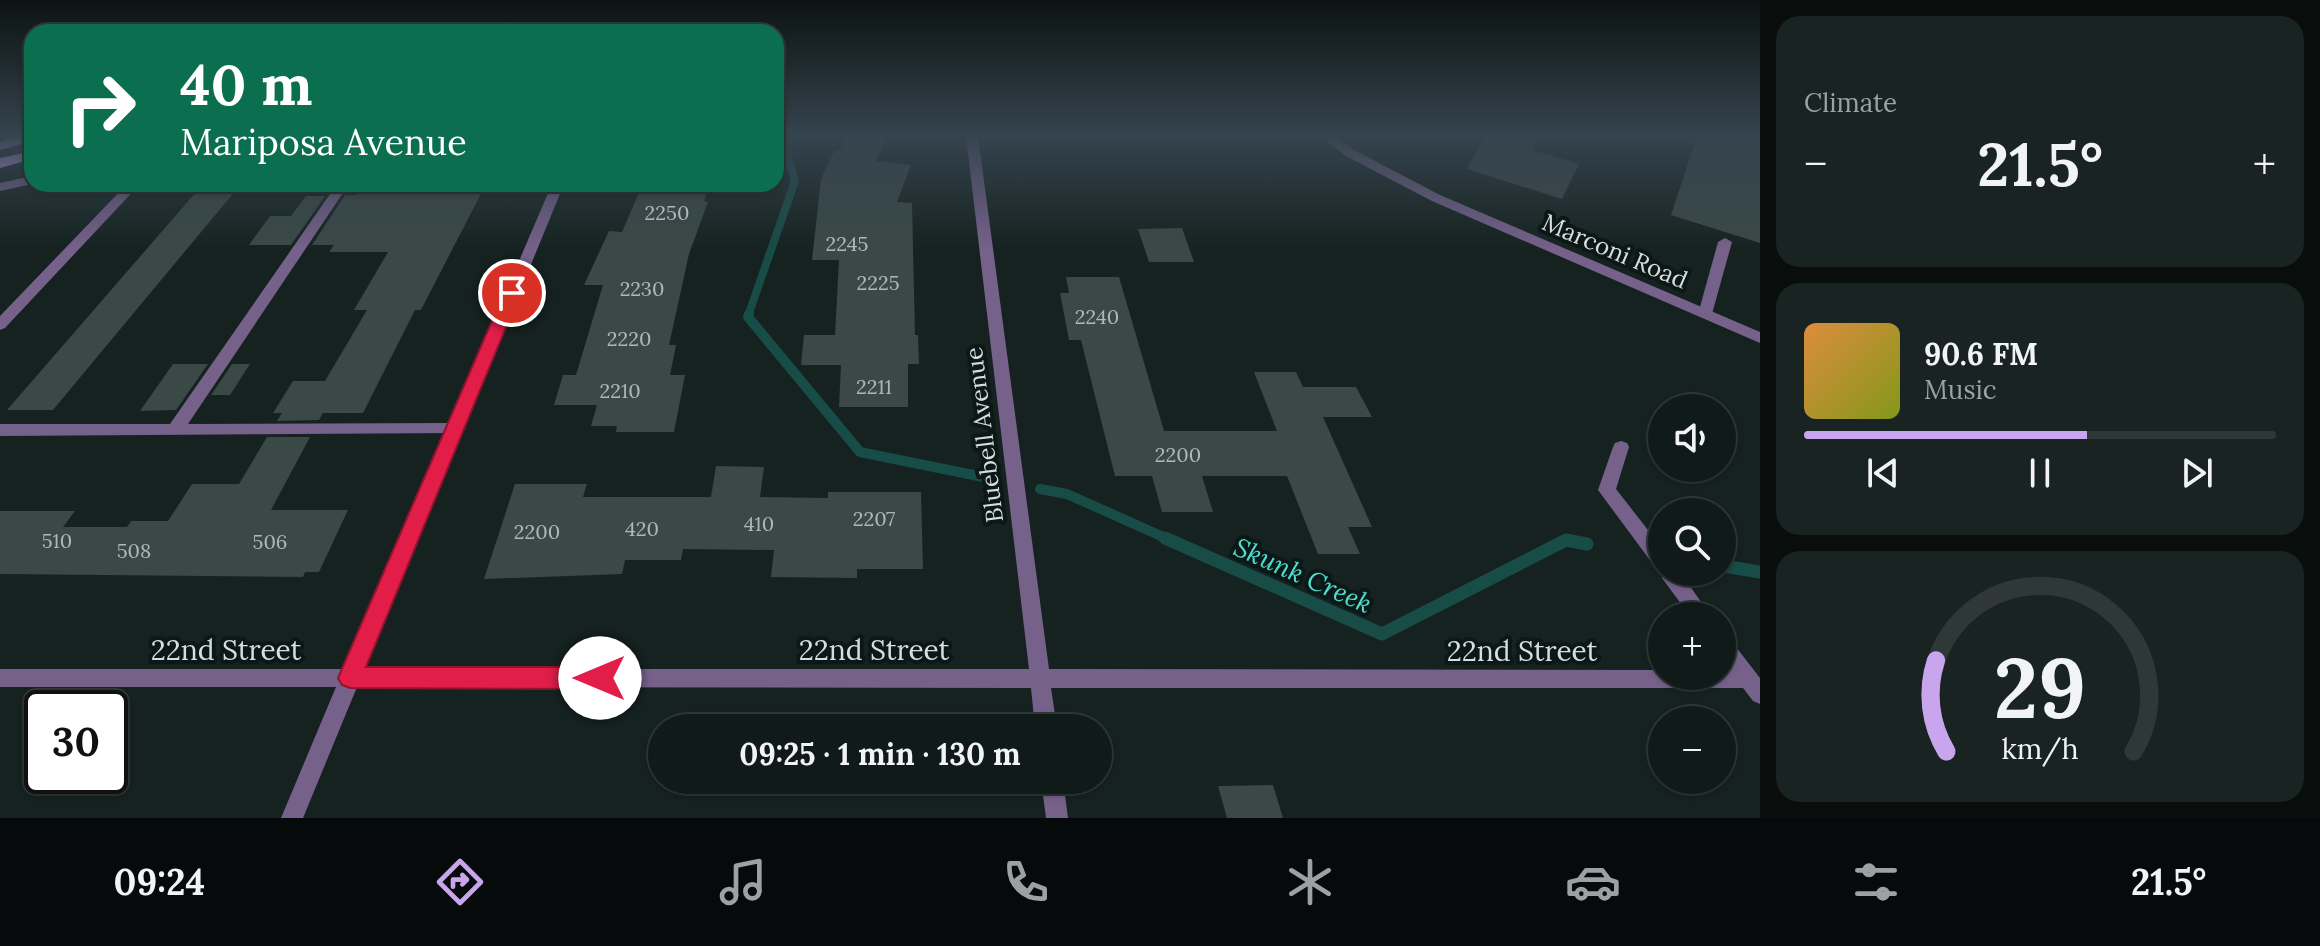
<!DOCTYPE html>
<html lang="en">
<head>
<meta charset="utf-8">
<style>
	:root { --surface:#101a18; --page:#192321; --text:#f1f3f6; --muted:#9ca1a2; --line:#303837; --accent:#c9a5ee }
	body { margin:0; font-family:Lora,serif; background:var(--page); color:var(--text); height:100vh; display:flex; flex-direction:column; font-size:30px; white-space:nowrap }
	* { box-sizing:border-box; margin:0 }
	p { font-size:26px; color:var(--muted) }
	.icon { flex:none; width:44px; height:44px; fill:none; stroke:currentColor; stroke-width:2; stroke-linecap:round; stroke-linejoin:round }
	.map { position:relative; flex:1; overflow:hidden }
	.sheet { display:flex; flex-direction:column; gap:16px; padding:16px; background:#090e0d; width:560px }
	.sheet>* { flex:none }
	.banner { position:absolute; left:24px; top:24px; width:760px; height:168px; border-radius:24px; box-shadow:0 2px 6px #0004,0 0 0 2px var(--line); background:#0b6e4f; color:#fff; overflow:hidden }
	.controls { position:absolute; left:1648px; top:394px; display:grid; gap:16px }
	.controls a { display:grid; place-items:center; width:88px; height:88px; border-radius:50%; background:var(--surface); box-shadow:0 2px 6px #0004,0 0 0 2px var(--line); font-size:40px }
	.speed { position:absolute; left:24px; top:690px; display:flex; gap:16px; font-size:40px; font-weight:700; text-align:center }
	.speed>* { display:grid; place-content:center; width:104px; height:104px; border-radius:50%; background:var(--surface); box-shadow:0 2px 6px #0004,0 0 0 2px var(--line); line-height:1 }
	.speed .limit { border:4px solid #111; border-radius:12px; background:#fff; color:#111 }
	.pin { position:absolute; display:grid; place-items:center; width:68px; height:68px; color:#fff; margin:-34px; border:4px solid #fff; border-radius:50%; box-shadow:0 2px 8px #0007 }
	.me { position:absolute; width:88px; margin:-44px; rotate:270deg; stroke-linejoin:round; filter:drop-shadow(0 0 6px #0008) }
	.turn { display:flex; align-items:center; gap:28px; height:168px; padding:0 24px; font-size:36px }
	.turn .icon { width:104px; height:104px; stroke-width:2.5 }
	.turn b { display:block; font-size:56px; line-height:68px }
	.big { font-size:60px; font-weight:800; line-height:1.1 }
	.sheet .widget { flex:1; display:flex; flex-direction:column; justify-content:center; gap:12px; min-width:0; padding:0 28px; border-radius:24px; background:var(--page) }
	.sheet .dial { align-items:center; gap:0 }
	.dial svg { height:208px; overflow:visible; fill:none; stroke:var(--line); stroke-width:7; stroke-linecap:round; text-anchor:middle }
	.dial text { fill:var(--text); stroke:none }
	.song { display:flex; align-items:center; gap:24px }
	.cover { width:96px; height:96px; border-radius:12px; background:linear-gradient(135deg,hsl(30 70% 55%),hsl(70 70% 35%)) }
	.played { height:8px; border-radius:4px; background:linear-gradient(90deg,var(--accent) 60%,var(--line) 60%) }
	.keys { display:flex; justify-content:space-around; direction:ltr }
	.heat { display:flex; justify-content:space-between; align-items:center; font-size:44px; direction:ltr }
	.trip { position:absolute; left:648px; top:714px; width:464px; height:80px; border-radius:40px; background:var(--surface); box-shadow:0 2px 6px #0004,0 0 0 2px var(--line); font-weight:800; line-height:80px; text-align:center }
	.tab-bar { display:flex; height:128px; justify-content:space-around; align-items:center; background:#060a0a; color:var(--muted) }
	.tab-bar .icon { width:56px; height:56px }
	.tab-bar .active { color:var(--accent) }
	.tab-bar b { font-size:36px; color:var(--text) }
	main { display:flex; flex:1; min-height:0 }
	.map>svg:first-child { display:block }
</style>
</head>
<body>
<main>
<div class="map">
<svg width="1760" height="818" viewBox="0 0 1760 818">
	<rect width="100%" height="100%" fill="#152220"/>
	<g fill="none" stroke-linecap="round" stroke-linejoin="round">
		<path stroke="#184c46" stroke-width="8" d="M748 316 795 181 781 136"/>
		<path stroke="#184c46" stroke-width="10" d="M749 314 748 317 860 452 993 479
			M1040 489 1067 494 1170 540"/>
		<path stroke="#184c46" stroke-width="13" d="M1165 538 1382 634 1566 540 1587 544
			M1723 566 1760 572"/>
	</g>
	<path fill="#3a4846" d="M846 136H886L876 161 911 165 897 202 912 203 915 335H918L919 364H908V407H839L841 365H801L804 335H835L839 260H812L821 179 835 150H840Z
		M1485 136H1540L1532 150 1579 164 1562 199 1467 169Z
		M1697 136H1760V243L1671 215Z
		M203 184H241L53 410H7Z
		M364 184H486L421 310H415L363 413H323L319 420 277 421 282 413H273L293 381H325L367 310H354L388 252H329L334 245H312L345 195H356Z
		M650 184H710L704 201 708 202 689 254 669 345H676L670 375H685L674 432H616L617 426H591L597 405H554L563 375H576L603 285H584L609 231 622 232 639 193 646 194Z
		M306 196H325L291 245H249L270 216H291Z
		M1182 228 1194 262H1149L1138 229Z
		M1066 277H1119L1164 431H1277L1254 372H1296L1303 387H1356L1372 417H1323L1372 527H1348L1360 554H1318L1287 476H1202L1213 512H1162L1152 476H1115L1081 340H1069L1060 293H1069Z
		M173 364H208L176 410 140 411Z
		M232 364H250L230 395H211Z
		M267 437H310L271 510H348L319 572H305L303 577 0 574V511H75L63 527H127L131 521H168L192 484H239Z
		M716 466 764 467 760 497 828 498V492H921L923 569H857V578L771 577 774 550 683 549 681 560H625L622 574 484 579 515 484H587L583 497H711Z
		M1273 785 1283 818H1227L1218 786Z"/>
	<g fill="none" stroke-linecap="round" stroke-linejoin="round">
		<path fill="#76618b" fill-rule="evenodd" d="M32 176V184L0 191V183Z
			M337 184H349L188 424 454 423 460 425 462 429 460 433 0 436V424H170Z
			M1725 238 1732 242 1712 314 1710 317H1700L1698 314 1718 242Z"/>
		<path fill="#76618b" fill-rule="evenodd" d="M966 136H978L1049 669 1662 670V676H1722V670H1730L1722 660V635L1729 638 1760 678V704L1753 701 1743 688H1051L1057 728H1035L1031 688 357 687 303 818H281L336 687H0V669H344L552 184H564L365 669H1029Z
			M1320 136H1333L1354 150 1440 195 1760 332V343L1432 201 1346 156Z
			M127 184H140L5 328 0 330V316Z
			M1621 441 1627 443 1629 447 1616 489 1662 548V572H1680L1711 616H1690L1662 578 1661 569 1655 567 1598 490 1613 447 1615 443Z
			M1041 780H1063L1068 818H1046Z"/>
		<path fill="#cfa3fb" fill-rule="evenodd" d="M18 136H32V141L0 150V141Z
			M32 151V159L0 168V158Z"/>
	</g>
	<linearGradient id="sky" x2="0" y2="1"><stop stop-color="#0c1312"/><stop offset="0.54" stop-color="#35444e"/><stop offset="1" stop-color="#35444e" stop-opacity="0"/></linearGradient>
	<rect width="1760" height="250" fill="url(#sky)"/>
	<path fill="#e11d48" stroke="#92132f" stroke-width="2" d="M512 288 520 293 366 667H600L609 671 612 678 609 685 600 689 350 688 342 685 338 678 504 293Z"/>
	<g text-anchor="middle" dominant-baseline="central" stroke-width="8" stroke-linejoin="round" paint-order="stroke">
		<g font-size="20" fill="#aeb8b6">
			<text x="667" y="212">2250</text>
			<text x="847" y="243">2245</text>
			<text x="878" y="282">2225</text>
			<text x="642" y="288">2230</text>
			<text x="1097" y="316">2240</text>
			<text x="629" y="338">2220</text>
			<text x="874" y="386">2211</text>
			<text x="620" y="390">2210</text>
			<text x="1178" y="454">2200</text>
			<text x="874" y="518">2207</text>
			<text x="759" y="523">410</text>
			<text x="642" y="528">420</text>
			<text x="537" y="531">2200</text>
			<text x="57" y="540">510</text>
			<text x="270" y="541">506</text>
			<text x="134" y="550">508</text>
		</g>
		<g font-size="24" fill="#d5dedc" stroke="#0c1817">
			<text transform="translate(1615 251) rotate(23)">Marconi Road</text>
			<text transform="translate(984 435) rotate(-97)">Bluebell Avenue</text>
		</g>
		<g font-size="26" font-style="italic" fill="#4edccb" stroke="#0c1817">
			<text transform="translate(1303 575) rotate(24)">Skunk Creek</text>
		</g>
		<g font-size="28" fill="#d5dedc" stroke="#0c1817">
			<text x="226" y="650">22nd Street</text>
			<text x="874" y="650">22nd Street</text>
			<text x="1522" y="651">22nd Street</text>
		</g>
	</g>
</svg>
<div class="controls">
<a><svg class="icon" aria-label="sound" viewBox="0 0 24 24"><path d="M4 9h4l5-4v14l-5-4H4zM17 9q2 3 0 6"/></svg></a>
<a><svg class="icon" aria-label="search" viewBox="0 0 24 24"><circle cx="10" cy="10" r="6"/><path d="M15 15l6 6"/></svg></a>
<a>+</a>
<a>−</a>
</div>
<div class="speed"><div class="limit">30</div></div>
<div class="pin" style="left:512px;top:293px;background:#d93025"><svg class="icon" aria-label="arrive" viewBox="0 0 24 24"><path d="M6 21V4h12l-3 4 3 4H6"/></svg></div>
<svg class="me" style="left:600px;top:678px" viewBox="-20 -20 40 40"><circle r="19" fill="#fff"/><path d="M0-13L10 11 0 6-10 11z" fill="#e11d48"/></svg>
<div class="trip">09:25 · 1 min · 130 m</div>
<div class="banner">
<div class="turn"><svg class="icon" aria-label="right" viewBox="0 0 24 24"><path d="M7 20v-9h11M14 6l5 5-5 5"/></svg><div><b>40 m</b>Mariposa Avenue</div></div>
</div>
</div>
<section class="sheet">
<div class="widget"><p>Climate</p>
<div class="heat"><a>−</a><b class="big">21.5°</b><a>+</a></div>
</div>
<div class="widget">
<div class="song"><i class="cover"></i><div><b>90.6 FM</b><p>Music</p></div></div>
<div class="played"></div>
<div class="keys"><svg class="icon" aria-label="previous" viewBox="0 0 24 24"><path d="M18 5L8 12l10 7zM5 5v14"/></svg><svg class="icon" aria-label="pause" viewBox="0 0 24 24"><path d="M8 5v14M16 5v14"/></svg><svg class="icon" aria-label="next" viewBox="0 0 24 24"><path d="M6 5l10 7-10 7zM19 5v14"/></svg></div>
</div>
<div class="widget dial"><svg viewBox="0 0 100 80">
<path d="M14 69A42 42 0 1 1 86 69"/>
<path d="M14 69A42 42 0 0 1 10 34" stroke="#c9a5ee"/>
<text x="50" y="56" font-size="32" font-weight="700">29</text>
<text x="50" y="72" font-size="11">km/h</text>
</svg></div>
</section>
</main>
<nav class="tab-bar">
<b>09:24</b>
<svg class="icon active" aria-label="directions" viewBox="0 0 24 24"><path d="M12 3l9 9-9 9-9-9zM9 14v-3h6M13 9l2 2-2 2"/></svg>
<svg class="icon" aria-label="music" viewBox="0 0 24 24"><path d="M9 18V5l10-2v13"/><circle cx="6" cy="18" r="3"/><circle cx="16" cy="16" r="3"/></svg>
<svg class="icon" aria-label="phone" viewBox="0 0 24 24"><path d="M5 4h4l2 5-3 2q2 4 5 5l2-3 5 2v4C11 20 4 13 5 4z"/></svg>
<svg class="icon" aria-label="climate" viewBox="0 0 24 24"><path d="M12 3v18M4 7l16 10M4 17L20 7"/></svg>
<svg class="icon" aria-label="car" viewBox="0 0 24 24"><path d="M5 17H2v-5l4-1 3-4h7l3 4 3 1v5h-3M9 17h6M6 11h13"/><circle cx="7" cy="17" r="2"/><circle cx="17" cy="17" r="2"/></svg>
<svg class="icon" aria-label="filters" viewBox="0 0 24 24"><path d="M4 7h16M4 17h16"/><circle cx="9" cy="7" r="2"/><circle cx="15" cy="17" r="2"/></svg>
<b>21.5°</b>
</nav>
</body>
</html>
